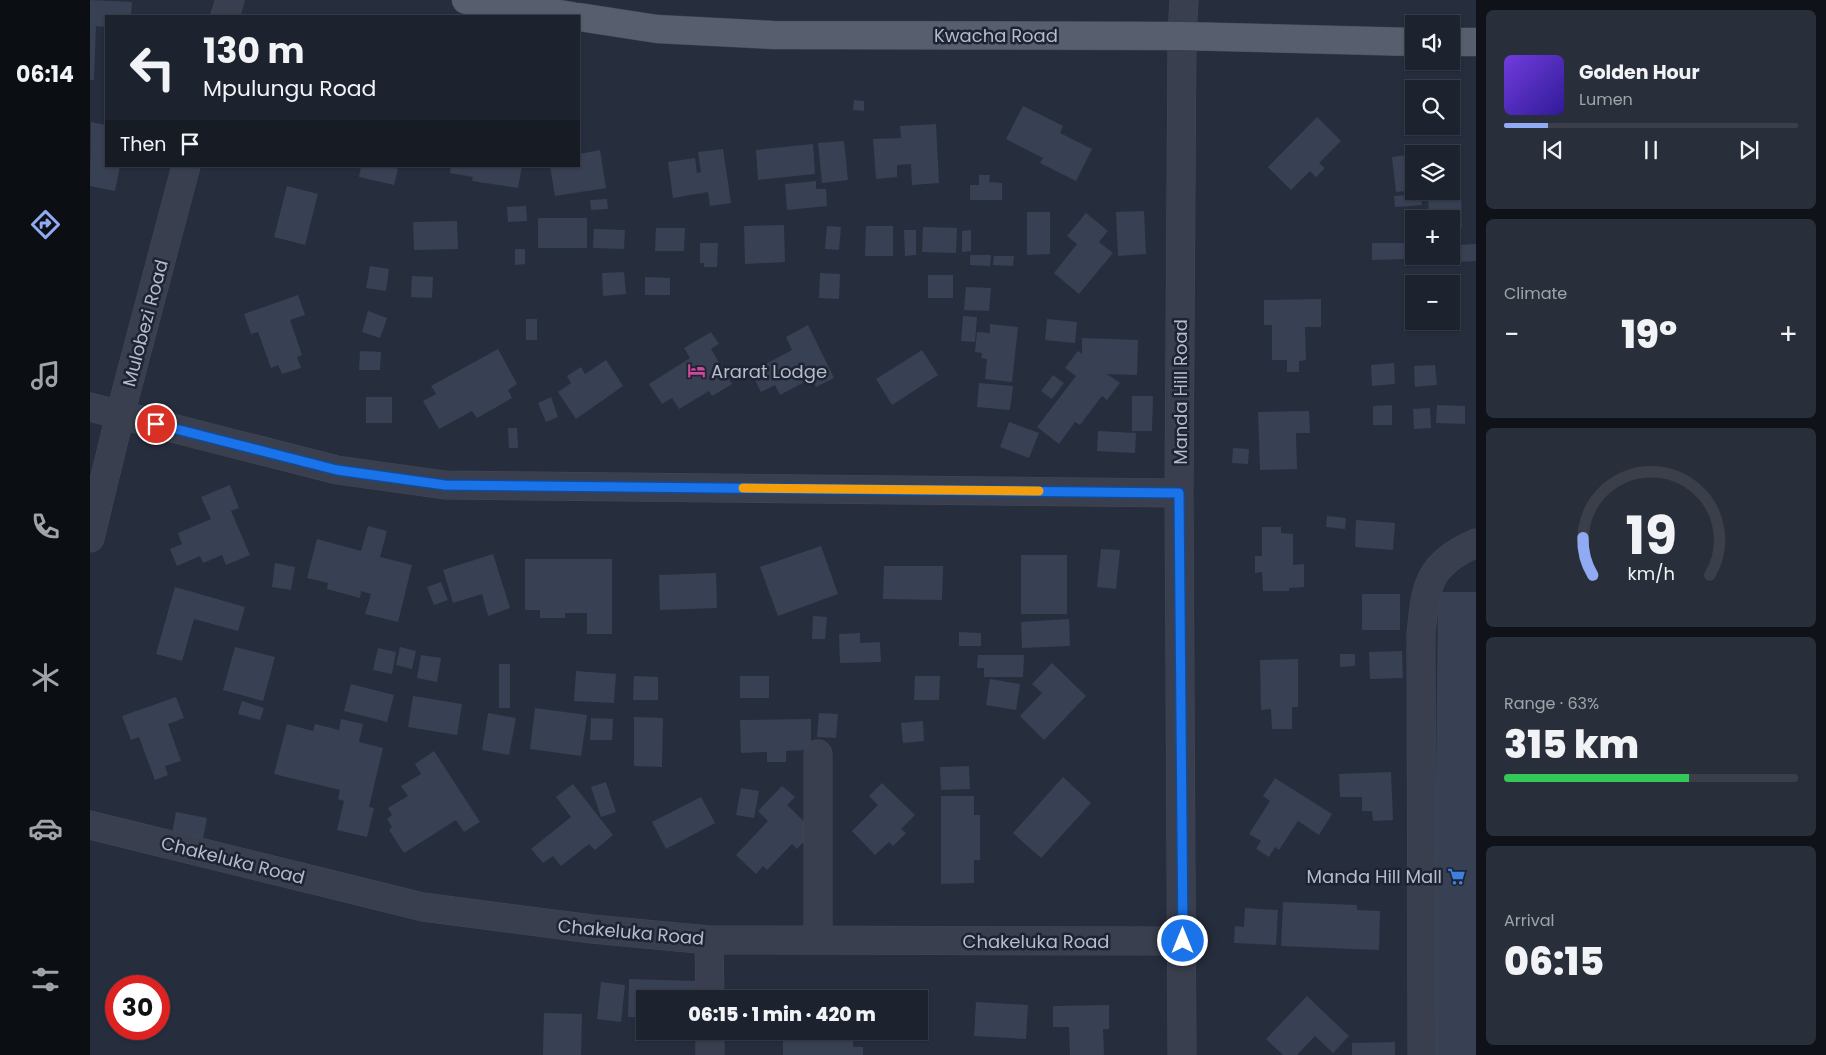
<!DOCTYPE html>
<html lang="en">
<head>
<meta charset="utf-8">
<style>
	:root { --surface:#1c222e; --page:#292f3a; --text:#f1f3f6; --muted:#a0a4aa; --line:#3a3f4a; --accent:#90aaf3 }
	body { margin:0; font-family:Poppins,sans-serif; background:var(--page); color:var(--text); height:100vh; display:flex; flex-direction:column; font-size:19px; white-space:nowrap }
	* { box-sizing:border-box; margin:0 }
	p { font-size:16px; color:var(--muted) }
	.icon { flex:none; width:28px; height:28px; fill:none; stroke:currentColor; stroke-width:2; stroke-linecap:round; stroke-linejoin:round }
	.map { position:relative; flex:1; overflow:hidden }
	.details { display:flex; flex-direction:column; gap:10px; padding:10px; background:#0f1319; width:350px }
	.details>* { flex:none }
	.guide { position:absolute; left:15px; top:15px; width:475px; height:152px; border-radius:0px; box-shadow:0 1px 4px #0004,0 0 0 1px var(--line); background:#1c222e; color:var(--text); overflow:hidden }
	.fabs { position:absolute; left:1315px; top:15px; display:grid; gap:10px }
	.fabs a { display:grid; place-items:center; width:55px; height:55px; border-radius:0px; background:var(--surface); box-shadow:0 1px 4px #0004,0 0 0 1px var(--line); font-size:25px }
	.speed { position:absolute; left:15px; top:975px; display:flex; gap:10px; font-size:25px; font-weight:700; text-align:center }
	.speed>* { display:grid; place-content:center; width:65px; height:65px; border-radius:50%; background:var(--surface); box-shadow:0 1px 4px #0004,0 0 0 1px var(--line); line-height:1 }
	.speed .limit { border:8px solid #d22; background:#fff; color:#111 }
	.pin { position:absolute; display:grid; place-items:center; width:42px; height:42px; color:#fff; margin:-21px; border:2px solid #fff; border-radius:50%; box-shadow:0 1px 5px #0007 }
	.me { position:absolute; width:55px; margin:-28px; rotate:0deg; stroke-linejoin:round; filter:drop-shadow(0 0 4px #0008) }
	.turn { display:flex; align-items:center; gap:18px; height:105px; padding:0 15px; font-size:22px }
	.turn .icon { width:65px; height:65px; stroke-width:2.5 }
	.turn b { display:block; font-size:35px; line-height:42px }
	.then { display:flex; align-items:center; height:48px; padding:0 15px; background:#0003; gap:10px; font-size:19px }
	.big { font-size:38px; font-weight:800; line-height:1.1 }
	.details .widget { flex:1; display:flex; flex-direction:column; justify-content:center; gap:8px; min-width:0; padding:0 18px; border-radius:8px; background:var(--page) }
	.details .dial { align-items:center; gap:0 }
	.dial svg { height:130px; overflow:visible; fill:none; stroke:var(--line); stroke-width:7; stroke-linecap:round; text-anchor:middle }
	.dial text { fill:var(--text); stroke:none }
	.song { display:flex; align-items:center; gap:15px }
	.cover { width:60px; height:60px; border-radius:8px; background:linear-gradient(135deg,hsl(260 70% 55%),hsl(250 70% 35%)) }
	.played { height:5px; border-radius:2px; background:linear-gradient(90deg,var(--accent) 15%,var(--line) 15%) }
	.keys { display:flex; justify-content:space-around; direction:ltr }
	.heat { display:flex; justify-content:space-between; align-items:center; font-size:28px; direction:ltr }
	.charge { height:8px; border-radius:4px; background:linear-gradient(90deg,#34c759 63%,var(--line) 0) }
	.trip { position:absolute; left:546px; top:990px; width:292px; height:50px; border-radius:0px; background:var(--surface); box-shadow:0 1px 4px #0004,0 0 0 1px var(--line); font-weight:800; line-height:50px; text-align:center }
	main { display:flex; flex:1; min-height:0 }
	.dock { display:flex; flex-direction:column; width:90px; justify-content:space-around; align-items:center; background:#0b0e12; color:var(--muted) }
	.dock .icon { width:35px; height:35px }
	.dock .active { color:var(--accent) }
	.dock b { font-size:22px; color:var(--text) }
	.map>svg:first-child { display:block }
</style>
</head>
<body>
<main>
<nav class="dock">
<b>06:14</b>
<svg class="icon active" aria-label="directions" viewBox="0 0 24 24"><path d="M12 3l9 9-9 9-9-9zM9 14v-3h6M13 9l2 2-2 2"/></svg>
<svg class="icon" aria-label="music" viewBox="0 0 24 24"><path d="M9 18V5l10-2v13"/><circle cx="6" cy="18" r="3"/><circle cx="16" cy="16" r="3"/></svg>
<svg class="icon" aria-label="phone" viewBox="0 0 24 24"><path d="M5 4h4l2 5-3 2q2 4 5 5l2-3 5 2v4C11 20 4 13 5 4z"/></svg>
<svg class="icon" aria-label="climate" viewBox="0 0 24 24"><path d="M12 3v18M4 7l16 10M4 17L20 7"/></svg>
<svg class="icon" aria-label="car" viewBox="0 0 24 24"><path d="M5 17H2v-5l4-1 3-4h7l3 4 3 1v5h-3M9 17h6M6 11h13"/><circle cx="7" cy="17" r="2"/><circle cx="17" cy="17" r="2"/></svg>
<svg class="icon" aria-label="filters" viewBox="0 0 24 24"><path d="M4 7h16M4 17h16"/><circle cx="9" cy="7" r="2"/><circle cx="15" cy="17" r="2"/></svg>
</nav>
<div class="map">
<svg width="1386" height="1055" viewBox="0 0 1386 1055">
	<rect width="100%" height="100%" fill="#262d3d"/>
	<path fill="#384053" d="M0 0 42 2 41 16H16V27L6 26 4 80H0Z
		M764 100 774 101V111L763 110Z
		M933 106 973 126 970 133 1002 149 986 181 950 163 953 158 916 139Z
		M1227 117 1251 141 1229 163 1235 168 1226 177 1220 171 1201 190 1178 167Z
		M1 122 16 125V166H30L25 191 0 186Z
		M846 124 849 183 822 185 821 164 807 165V177L786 179 783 139 811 138 810 126Z
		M754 141 758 180 732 183 728 143Z
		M723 144 725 174 668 180 666 150Z
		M633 149 641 203 620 206 618 192 583 198 578 162 605 158 607 173 611 172 608 152Z
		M510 150 516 188 465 196 460 166H489V154Z
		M1363 150 1367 186H1361V154L1340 152Z
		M1324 154V190L1306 192 1302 157Z
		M271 166H299L308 169 304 185 269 177Z
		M361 166H432L428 188 382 181 383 177 360 173Z
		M889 175H900L899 182 912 183V200H880V185H889Z
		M726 181V189H736L737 206 697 210 695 184Z
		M197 186 228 194 215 245 184 237Z
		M1371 193 1372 228 1361 229V219H1339L1338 195Z
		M1331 194 1332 205 1305 207 1304 196Z
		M517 199 518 209 501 210 500 200Z
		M436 206 437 221 418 222 417 207Z
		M1054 211 1056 254 1028 256 1026 212Z
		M937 212H960V254L937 255Z
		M996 213 1018 231 1009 242 1023 253 989 294 964 273 987 244 977 236Z
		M448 218H497V248H448Z
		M367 221 368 249 324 250 323 222Z
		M694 225 695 262 655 264 654 226Z
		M737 226 751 227 749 250 735 249Z
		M776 226H803V256H775Z
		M833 227 867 228 866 253 832 252Z
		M566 228H595L594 251H565Z
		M504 229 535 230 534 249 503 248Z
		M814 230H826V255L815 256Z
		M881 230V251L872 252V231Z
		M610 243H628L627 267H614V263H610Z
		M1282 243H1314V259L1282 260Z
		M1386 244V261L1368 262V245Z
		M425 249H435V264L425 265Z
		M880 255H901L900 266 880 265Z
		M904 256H924L923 266 903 265Z
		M280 266 299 269 296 291 276 288Z
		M534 272 536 294 513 296 512 273Z
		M730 273 750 274 749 299 729 298Z
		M838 275H863V298H838Z
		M322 276 343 277 342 298 321 297Z
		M555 277 580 278V295H555Z
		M876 287 901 288 899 311 874 310Z
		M208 295 215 315 200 320 212 355 207 357 211 368 192 374 188 365 181 368 168 332 161 334 154 314Z
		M1231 299V327H1215L1216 360 1209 361V372H1197V360H1182V325H1174V300Z
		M278 311 297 318 290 338 272 332Z
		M873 316 887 317 885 342 871 341Z
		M436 319H447V340H436Z
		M957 319 987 322 985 343 955 340Z
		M900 324 928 327 922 382 895 379 897 359 891 358 892 353 885 352 887 332 900 333Z
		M718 325 744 378 726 387 722 378 690 395 685 385 671 392 661 372 702 350 696 337Z
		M621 332 629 344 621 349 642 384 622 396 619 391 589 409 582 398 572 404 559 384 600 358 594 348Z
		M992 338 1048 340 1047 375 1017 374 1030 383 1017 400 1012 396 990 425 985 422 969 444 947 427 986 376 975 368 988 351 992 354Z
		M408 349 427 384 418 390 422 398 387 418 382 411 349 429 333 401 346 394 341 386Z
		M832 350 848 375 802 405 786 379Z
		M270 351 291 352 290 370H269Z
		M516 360 533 386 486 419 468 392 481 383 477 376 491 367 495 374Z
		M1304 363 1305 384 1282 386 1281 365Z
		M1345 365 1347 385 1325 387 1324 366Z
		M963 375 974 383 962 399 951 391Z
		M889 383 923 386 920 410 887 407Z
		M1042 396H1063L1062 431H1042Z
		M276 397H302V423H276Z
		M461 397 468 417 456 422 448 403Z
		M1302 405V425H1283V406Z
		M1347 405 1375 406V424L1346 423Z
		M1340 408 1341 428 1324 429 1323 409Z
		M1219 411 1220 433H1206L1207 469 1170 470 1168 412Z
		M919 422 949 433 939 458 910 447Z
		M418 428H427L428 448H419Z
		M1008 431 1046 433 1045 453 1007 451Z
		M1143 448 1159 449 1158 464 1142 463Z
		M140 485 149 508 141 511 160 555 136 565 132 555 113 563 110 556 87 566 80 549 92 544 88 533 121 519 111 497Z
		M1237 516 1256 518 1255 529 1236 527Z
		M1266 520 1305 523 1303 550 1265 547Z
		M278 526 297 531 290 557 322 565 308 622 275 614 281 594 271 591 270 598 237 589 238 583 217 578 227 539 271 551Z
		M1172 527H1191V533L1203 534V565L1214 564V587L1199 588V591H1173L1172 572 1165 573V556H1172Z
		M731 546 748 594 688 616 670 567Z
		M1011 549 1030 550 1026 589 1007 587Z
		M403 554 420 608 398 616 392 594 363 603 353 570Z
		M931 555H977V614H931Z
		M435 559H522V634H497V613H475V618H450V610H435Z
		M185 563 205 567 201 590 182 587Z
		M794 566H853L852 600 793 599Z
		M626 573 627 608 570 610 569 575Z
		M351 582 358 600 344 605 337 587Z
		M85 587 155 607 148 631 104 619 92 661 66 654Z
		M1348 592H1386V1055H1343Z
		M1272 594H1310V630H1272Z
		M723 616 737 617 735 639H722Z
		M979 619 980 646 932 648 931 622Z
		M869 632 891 633V646H869Z
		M770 633V643L790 642 791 662 750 663 749 634Z
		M145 647 185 657 173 701 133 690Z
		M310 647 326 651 322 669 306 665Z
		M288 648 306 652 302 674 283 670Z
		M1312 651 1313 678 1280 679 1279 652Z
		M1250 654H1265V666L1250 667Z
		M331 655 351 658 347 682 327 678Z
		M888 655H934L933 677H894V668H887Z
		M1208 659V707H1202V729H1182L1181 709 1171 710 1170 660Z
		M962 663 996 696 954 740 930 716 952 693 942 684Z
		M409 664H420V708H409Z
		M486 671 526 674 524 703 484 701Z
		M544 676 568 677V700H543Z
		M650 676H679V698H650Z
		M825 676H850L849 700H824Z
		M900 679 930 684 926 710 896 705Z
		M261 684 304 695 297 722 254 711Z
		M323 696 372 704 367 735 318 727Z
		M86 697 94 718 78 724 91 761 75 766 78 775 65 780 49 737 41 740 32 716Z
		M152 701 174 708 170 720 148 714Z
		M445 708 497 715 491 756 440 749Z
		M398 713 426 718 419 755 392 750Z
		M729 713 748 714 746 738 727 737Z
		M544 717 573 718 572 767 544 766Z
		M501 718 523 719 522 740H500Z
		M251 719 273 724 269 742 293 748 279 807 284 808 277 837 247 830 254 801 248 799 250 790 184 774 197 724 223 731 225 724 249 730Z
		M721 719V750L696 751V762H677V752L651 753 650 720Z
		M833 721 834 741 813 743 811 723Z
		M344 751 390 822 374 832 366 820 314 853 299 830 302 827 297 819 302 815 298 808 318 796 311 786 331 774 325 764Z
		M879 766 880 789 851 790 850 767Z
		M1301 772 1303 820 1283 821 1282 811H1272V797H1250L1249 774Z
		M973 777 1001 803 951 858 923 833Z
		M1185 778 1242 814 1229 835 1208 821 1189 850 1185 847 1179 857 1166 849 1171 841 1159 834 1180 801 1173 796Z
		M516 782 526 812 511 817 501 787Z
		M792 783 825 815 811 829 816 833 803 846 799 842 785 855 762 831 788 805 779 796Z
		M483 784 523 835 505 850 499 844 471 866 463 856 453 863 441 849 481 817 466 797Z
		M692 786 705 797 697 805 724 831 707 849 702 844 677 870 673 866 666 874 646 855 678 821 668 811Z
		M651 788 669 791 664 818 646 815Z
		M851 796H884V815H890V860H884V883L851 884Z
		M611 797 625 823 576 849 562 822Z
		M86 812 117 818 113 838 82 833Z
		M1193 902 1267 905V910L1290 911 1289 950 1191 946Z
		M1155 908 1188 910 1186 945 1144 943 1145 926 1154 927Z
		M539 979 606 981 605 999H555V1017H538Z
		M511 982 535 985 531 1022 507 1019Z
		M1217 996 1259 1036 1243 1053 1225 1036 1207 1055H1193L1176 1039Z
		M886 1002 938 1005 936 1039 884 1036Z
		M1019 1005V1029H1013L1014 1055H980L979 1027H963V1006Z
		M454 1013 492 1014 491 1055H453Z
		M693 1031H763V1047H773V1055H693Z
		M1305 1042V1055H1262V1043Z"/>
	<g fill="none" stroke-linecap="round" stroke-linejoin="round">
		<defs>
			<path id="minor" d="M135 16 140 0
				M0 407 247 470 355 485 1089 493
				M0 538 30 415 96 166
				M0 825 333 907 502 929 619 940 1093 941
				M619 940 620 999
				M728 940V754
				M620 1031V1055
				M1092 1055 1089 493 1092 36 1094 0
				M1332 1055 1331 634C1336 585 1337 565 1386 543"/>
			<path id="major" d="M376 0 482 16
				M489 17 567 29 683 35 1092 36 1324 42
				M1361 42H1386"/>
		</defs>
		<use href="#minor" stroke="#424857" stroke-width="29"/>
		<use href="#major" stroke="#424857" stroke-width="29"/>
		<use href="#minor" stroke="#393f4e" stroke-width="28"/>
		<use href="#major" stroke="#575e6d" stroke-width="28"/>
	</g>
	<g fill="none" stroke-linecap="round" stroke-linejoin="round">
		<defs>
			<path id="route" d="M66 424 247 470 355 485 1089 493 1093 941"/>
		</defs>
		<use href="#route" stroke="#114b97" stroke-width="12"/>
		<use href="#route" stroke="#1a73e8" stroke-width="9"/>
		<path stroke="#f59e0b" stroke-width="9" d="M653 488 949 491"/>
	</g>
	<defs>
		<symbol id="hotel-bare" viewBox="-9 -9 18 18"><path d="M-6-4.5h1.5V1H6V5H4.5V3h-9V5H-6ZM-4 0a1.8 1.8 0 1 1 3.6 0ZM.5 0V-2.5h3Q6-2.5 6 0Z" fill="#d1479c" stroke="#1e2433" stroke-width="2.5" paint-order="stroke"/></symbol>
		<symbol id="supermarket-bare" viewBox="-9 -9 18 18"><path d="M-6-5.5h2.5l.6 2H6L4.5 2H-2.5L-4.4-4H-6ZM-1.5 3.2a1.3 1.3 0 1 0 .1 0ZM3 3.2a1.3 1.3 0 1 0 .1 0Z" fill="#3f7fe0" stroke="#1e2433" stroke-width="2.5" paint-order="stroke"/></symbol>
	</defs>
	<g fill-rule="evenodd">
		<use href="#hotel-bare" x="594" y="358" width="25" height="25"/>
		<use href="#supermarket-bare" x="1354" y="864" width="25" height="25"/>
	</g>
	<g text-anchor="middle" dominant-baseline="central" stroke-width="5" stroke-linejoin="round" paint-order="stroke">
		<g font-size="18" fill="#b5bbc8" stroke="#1e2433">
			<text x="906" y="35">Kwacha Road</text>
			<text transform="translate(55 323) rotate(-75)">Mulobezi Road</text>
			<text transform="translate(1090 392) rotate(-90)">Manda Hill Road</text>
			<text transform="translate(143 860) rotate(14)">Chakeluka Road</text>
			<text transform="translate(541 932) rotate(5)">Chakeluka Road</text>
			<text x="946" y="941">Chakeluka Road</text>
		</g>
		<g font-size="18" fill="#b5bbc8" stroke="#1e2433" text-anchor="start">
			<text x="621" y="371">Ararat Lodge</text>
			<text x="1352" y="876" text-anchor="end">Manda Hill Mall</text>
		</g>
	</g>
</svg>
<div class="fabs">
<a><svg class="icon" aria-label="sound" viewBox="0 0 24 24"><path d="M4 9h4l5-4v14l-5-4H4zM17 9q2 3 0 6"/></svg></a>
<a><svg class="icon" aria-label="search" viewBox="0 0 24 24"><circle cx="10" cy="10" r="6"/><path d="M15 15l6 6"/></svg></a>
<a><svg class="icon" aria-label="layers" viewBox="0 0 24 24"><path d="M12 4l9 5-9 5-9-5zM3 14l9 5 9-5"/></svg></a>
<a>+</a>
<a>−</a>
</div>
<div class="speed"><div class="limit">30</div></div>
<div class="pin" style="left:66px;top:424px;background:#d93025"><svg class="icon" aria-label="arrive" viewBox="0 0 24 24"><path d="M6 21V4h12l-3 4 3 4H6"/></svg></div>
<svg class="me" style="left:1093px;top:941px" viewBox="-20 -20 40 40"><circle r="17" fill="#1a73e8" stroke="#fff" stroke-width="3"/><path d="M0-11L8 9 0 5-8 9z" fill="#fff"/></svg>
<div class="trip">06:15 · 1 min · 420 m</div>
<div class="guide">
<div class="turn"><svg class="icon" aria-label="left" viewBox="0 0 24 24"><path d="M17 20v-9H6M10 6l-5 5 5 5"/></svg><div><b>130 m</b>Mpulungu Road</div></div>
<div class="then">Then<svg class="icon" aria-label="arrive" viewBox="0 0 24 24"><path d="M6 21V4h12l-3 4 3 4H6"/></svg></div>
</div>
</div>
<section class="details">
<div class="widget">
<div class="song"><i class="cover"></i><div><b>Golden Hour</b><p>Lumen</p></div></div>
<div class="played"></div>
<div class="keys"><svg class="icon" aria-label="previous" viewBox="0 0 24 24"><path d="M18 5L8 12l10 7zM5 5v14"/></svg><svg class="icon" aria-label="pause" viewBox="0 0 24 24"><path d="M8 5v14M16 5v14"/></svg><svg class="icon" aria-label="next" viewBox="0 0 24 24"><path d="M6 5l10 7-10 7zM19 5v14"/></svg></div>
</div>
<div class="widget"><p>Climate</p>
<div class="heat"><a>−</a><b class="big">19°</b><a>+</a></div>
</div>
<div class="widget dial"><svg viewBox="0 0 100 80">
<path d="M14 69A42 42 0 1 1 86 69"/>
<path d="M14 69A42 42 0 0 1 8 46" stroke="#90aaf3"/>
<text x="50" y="56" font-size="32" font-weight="700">19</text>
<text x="50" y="72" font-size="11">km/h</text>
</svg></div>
<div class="widget"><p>Range · 63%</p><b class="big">315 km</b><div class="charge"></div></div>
<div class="widget"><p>Arrival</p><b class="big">06:15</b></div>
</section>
</main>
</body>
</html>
